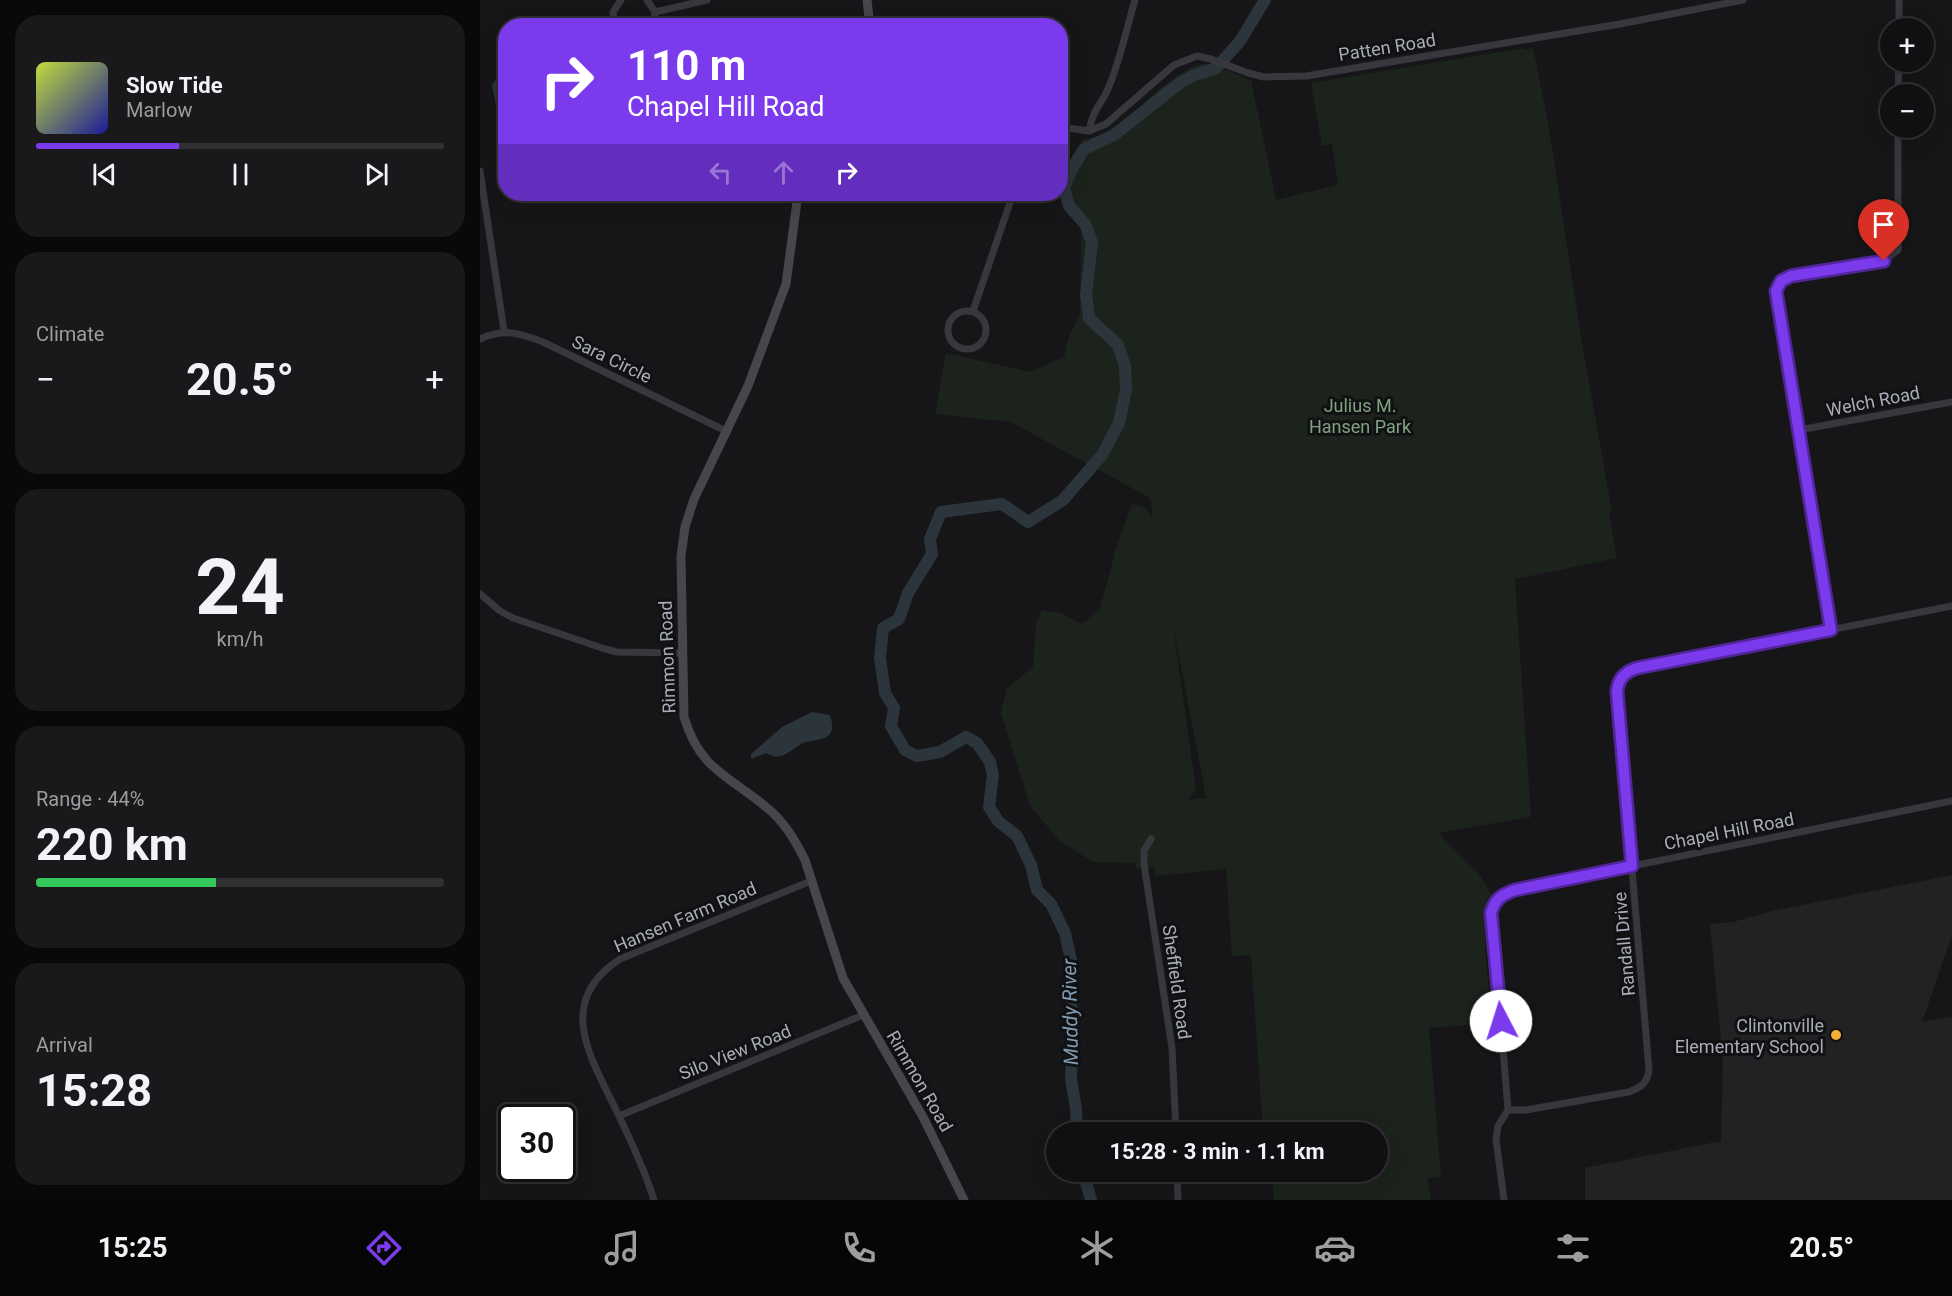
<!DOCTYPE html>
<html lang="en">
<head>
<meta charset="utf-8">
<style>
	:root { --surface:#101012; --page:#19191b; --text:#f1f3f6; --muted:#9c9d9f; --line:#303032; --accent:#7c3aed }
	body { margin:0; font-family:Roboto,sans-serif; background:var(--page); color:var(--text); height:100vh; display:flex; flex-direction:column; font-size:22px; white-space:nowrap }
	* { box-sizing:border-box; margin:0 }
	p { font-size:20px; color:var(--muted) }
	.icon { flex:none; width:33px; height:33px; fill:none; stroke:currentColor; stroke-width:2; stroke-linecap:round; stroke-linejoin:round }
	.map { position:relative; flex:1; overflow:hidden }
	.details { display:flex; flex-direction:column; gap:15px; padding:15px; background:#09090a; width:480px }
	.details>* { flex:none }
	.hud { position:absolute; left:18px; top:18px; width:570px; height:183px; border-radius:24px; box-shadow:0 6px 24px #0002,0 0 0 2px var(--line); background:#7c3aed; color:#fff; overflow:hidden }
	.fabs { position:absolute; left:1400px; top:18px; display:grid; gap:12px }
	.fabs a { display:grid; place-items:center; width:54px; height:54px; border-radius:50%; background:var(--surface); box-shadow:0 6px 24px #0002,0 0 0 2px var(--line); font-size:30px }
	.speed { position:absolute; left:18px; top:1104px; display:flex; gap:12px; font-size:30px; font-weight:700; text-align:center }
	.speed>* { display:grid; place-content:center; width:78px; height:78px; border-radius:50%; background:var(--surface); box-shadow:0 6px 24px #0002,0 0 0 2px var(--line); line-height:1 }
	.speed .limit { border:3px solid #111; border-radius:9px; background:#fff; color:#111 }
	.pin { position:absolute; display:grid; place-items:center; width:51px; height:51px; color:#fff; margin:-62px -26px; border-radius:50% 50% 50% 0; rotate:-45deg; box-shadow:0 0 6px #0007 }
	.pin .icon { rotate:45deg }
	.me { position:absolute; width:66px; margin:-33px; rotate:355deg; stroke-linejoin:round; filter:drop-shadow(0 0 4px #0008) }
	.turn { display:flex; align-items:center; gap:21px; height:126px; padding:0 30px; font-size:27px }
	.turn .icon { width:78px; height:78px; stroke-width:2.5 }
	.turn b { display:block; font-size:42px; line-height:51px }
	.lanes { display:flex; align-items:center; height:57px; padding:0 30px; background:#0003; justify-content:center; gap:30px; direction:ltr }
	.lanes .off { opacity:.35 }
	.big { font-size:45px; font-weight:700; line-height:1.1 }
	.details .tile { flex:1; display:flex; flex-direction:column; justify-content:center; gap:9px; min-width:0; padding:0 21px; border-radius:24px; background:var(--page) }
	.details .dial { align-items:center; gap:0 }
	.dial b { font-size:78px; line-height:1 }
	.song { display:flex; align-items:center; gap:18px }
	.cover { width:72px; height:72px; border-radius:9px; background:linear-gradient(135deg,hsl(70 70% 55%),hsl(240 70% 35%)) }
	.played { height:6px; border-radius:3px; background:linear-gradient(90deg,var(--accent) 35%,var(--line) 35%) }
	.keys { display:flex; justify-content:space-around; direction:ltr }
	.heat { display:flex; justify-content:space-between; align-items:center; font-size:33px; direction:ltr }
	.charge { height:9px; border-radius:4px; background:linear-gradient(90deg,#34c759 44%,var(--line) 0) }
	.trip { position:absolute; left:566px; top:1122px; width:342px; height:60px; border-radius:30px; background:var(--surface); box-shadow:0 6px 24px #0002,0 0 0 2px var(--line); font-weight:700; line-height:60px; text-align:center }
	.tabs { display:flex; height:96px; justify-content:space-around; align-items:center; background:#060607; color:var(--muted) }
	.tabs .icon { width:42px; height:42px }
	.tabs .selected { color:var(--accent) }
	.tabs b { font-size:27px; color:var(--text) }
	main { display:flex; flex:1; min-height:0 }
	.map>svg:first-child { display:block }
</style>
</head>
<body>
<main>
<section class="details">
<div class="tile">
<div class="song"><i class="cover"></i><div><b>Slow Tide</b><p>Marlow</p></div></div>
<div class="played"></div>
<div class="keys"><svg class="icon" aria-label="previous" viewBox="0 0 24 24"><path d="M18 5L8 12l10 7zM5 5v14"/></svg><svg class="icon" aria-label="pause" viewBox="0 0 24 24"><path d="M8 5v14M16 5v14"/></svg><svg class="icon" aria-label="next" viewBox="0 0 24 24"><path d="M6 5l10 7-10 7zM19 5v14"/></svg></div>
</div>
<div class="tile"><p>Climate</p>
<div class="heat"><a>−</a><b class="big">20.5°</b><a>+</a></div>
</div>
<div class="tile dial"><b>24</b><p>km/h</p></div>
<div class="tile"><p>Range · 44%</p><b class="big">220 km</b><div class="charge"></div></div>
<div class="tile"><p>Arrival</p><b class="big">15:28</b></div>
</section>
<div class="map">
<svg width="1472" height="1200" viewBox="0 0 1472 1200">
	<rect width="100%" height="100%" fill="#161618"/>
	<path fill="#222225" d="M1472 875V935L1442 1022 1472 1017V1200H1105V1168L1241 1141 1243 1062 1230 924 1253 922 1292 911Z"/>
	<path fill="#1c231d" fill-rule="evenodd" d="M1044 48 1045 50 1053 48 1069 128 1101 337 1132 512 1129 513 1137 558 1035 579 1051 817 958 833 999 874 1013 896C997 923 1010 991 1013 1023L949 1028 961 1177 948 1178 951 1200H794L792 1176 789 1172H897V1132H783L771 955 752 956 746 869 675 876 674 867 657 869 655 863 613 862 580 841 550 806 521 713 527 688 553 667 556 623 562 610 581 613 602 624 620 609 636 548 652 504 664 507 673 517 670 498 531 422 455 414 466 353 550 372 584 357 588 339 600 313 601 236V221L584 194 603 139C633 138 651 115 672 96 681 87 691 80 702 73 708 69 715 64 723 64 735 63 758 76 771 80L796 200 858 185 852 144 842 146 831 83ZM693 625 726 797V798L708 799 716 790Z"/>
	<path fill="#2c353c" d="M25 74V113L21 114 17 111 12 85 19 75Z
		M332 712 350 715C360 745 333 737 321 744 310 751 300 762 286 753L271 759V754L302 727Z"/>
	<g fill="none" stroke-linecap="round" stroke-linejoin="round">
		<path stroke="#2c353c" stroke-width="12" d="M597 1132 596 1108 591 1079 593 1021 590 991 591 960 585 933 571 904 557 890 551 865 537 836 518 821 509 807 513 775 510 762 497 743 486 737 460 752 437 756 425 750 411 726 414 708 405 693 400 658 403 628 419 619 428 593 452 554 450 539 461 512 522 504 548 522 583 500 622 455 639 423 646 390 645 366 638 345 609 318 606 295 612 242 605 224 589 206 584 187 593 167 604 149 634 135 701 82 715 75 736 68 760 41 785 0
			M603 1172 611 1200"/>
		<path stroke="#37383d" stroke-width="7" d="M167 0 175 12 173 26
			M175 12 227 0
			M389 18 399 26
			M135 26 133 12 141 0
			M1419 28V0
			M1418 94 1419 62
			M580 127 609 131 626 124 694 65 717 56 731 59 768 73 784 77 826 76 1140 24 1263 0
			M609 131C613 109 620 107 628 89 640 61 646 30 655 0
			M0 171 24 331
			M468 330a19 19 0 1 1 38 0a19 19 0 1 1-38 0Z
			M493 311 533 194
			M0 339C24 328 40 333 63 342L246 431
			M1319 430 1472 402
			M0 594 20 611 33 618 125 649 137 652 201 653
			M1351 630 1296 291 1301 281 1311 276 1404 261 1418 250V128
			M671 839 664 851V864L692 1048 696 1132
			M1028 1110H1046L1149 1092C1162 1087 1167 1083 1169 1070L1137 692C1138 679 1144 672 1157 668L1472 606
			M139 1116 383 1015
			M697 1172 698 1200
			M174 1200C165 1171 152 1143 139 1116 113 1061 72 1003 140 959L331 881
			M1024 1200 1016 1139 1018 1126 1028 1110 1012 913C1015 899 1021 895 1035 890L1472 801"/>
		<path stroke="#45474d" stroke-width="9" d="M385 26 389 18 387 0
			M318 194 306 284 268 386 214 499 205 527 201 556 204 717C220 770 248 775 286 807 304 821 315 840 325 860L363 978 443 1117 484 1200"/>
	</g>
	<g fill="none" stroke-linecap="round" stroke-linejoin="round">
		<defs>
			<path id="route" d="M1021 1021 1011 913C1015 899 1021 895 1035 890L1152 866 1137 692C1138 679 1144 672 1157 668L1351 630 1296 291 1301 281 1311 276 1404 261"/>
		</defs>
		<use href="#route" stroke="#51269a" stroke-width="15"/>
		<use href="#route" stroke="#7c3aed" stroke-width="10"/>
	</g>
	<circle fill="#f2b134" stroke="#111113" stroke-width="2" cx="1356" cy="1035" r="6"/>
	<g text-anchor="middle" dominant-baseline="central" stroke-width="6" stroke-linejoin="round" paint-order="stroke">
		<g font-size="18" fill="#a8adb8" stroke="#111113">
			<text transform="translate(907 47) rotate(-9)">Patten Road</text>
			<text transform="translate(132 359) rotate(26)">Sara Circle</text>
			<text transform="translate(1393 401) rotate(-11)">Welch Road</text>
			<text transform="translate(187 657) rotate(-92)">Rimmon Road</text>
			<text transform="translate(1249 831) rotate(-11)">Chapel Hill Road</text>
			<text transform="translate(205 917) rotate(-23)">Hansen Farm Road</text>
			<text transform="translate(1144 944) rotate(-95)">Randall Drive</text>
			<text transform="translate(697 982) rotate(82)">Sheffield Road</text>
			<text transform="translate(255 1052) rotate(-22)">Silo View Road</text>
			<text transform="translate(440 1081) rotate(60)">Rimmon Road</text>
		</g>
		<g font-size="18" fill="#7fa381" stroke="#111113">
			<text x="880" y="405">Julius M.<tspan x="880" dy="21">Hansen Park</tspan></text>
		</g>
		<g font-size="18" fill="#a8adb8" stroke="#111113" text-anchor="end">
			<text x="1344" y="1025">Clintonville<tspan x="1344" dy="21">Elementary School</tspan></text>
		</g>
		<g font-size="20" font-style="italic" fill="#7f9bb3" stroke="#111113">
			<text transform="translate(590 1012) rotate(-91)">Muddy River</text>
		</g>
	</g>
</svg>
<div class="fabs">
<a>+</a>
<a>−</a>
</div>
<div class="speed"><div class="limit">30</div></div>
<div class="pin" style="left:1404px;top:261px;background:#d93025"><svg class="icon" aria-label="arrive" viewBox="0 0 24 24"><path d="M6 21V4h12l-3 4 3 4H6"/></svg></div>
<svg class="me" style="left:1021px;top:1021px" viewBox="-20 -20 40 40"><circle r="19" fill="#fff"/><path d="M0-13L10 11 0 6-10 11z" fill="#7c3aed"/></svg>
<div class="trip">15:28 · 3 min · 1.1 km</div>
<div class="hud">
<div class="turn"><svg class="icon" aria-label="right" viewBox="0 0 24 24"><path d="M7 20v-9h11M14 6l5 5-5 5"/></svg><div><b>110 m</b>Chapel Hill Road</div></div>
<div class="lanes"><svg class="icon off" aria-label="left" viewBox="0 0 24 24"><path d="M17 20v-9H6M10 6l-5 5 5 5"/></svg><svg class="icon off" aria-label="ahead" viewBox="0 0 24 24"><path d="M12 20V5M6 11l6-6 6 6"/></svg><svg class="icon" aria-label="right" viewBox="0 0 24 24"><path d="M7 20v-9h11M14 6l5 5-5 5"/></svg></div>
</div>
</div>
</main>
<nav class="tabs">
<b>15:25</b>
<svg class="icon selected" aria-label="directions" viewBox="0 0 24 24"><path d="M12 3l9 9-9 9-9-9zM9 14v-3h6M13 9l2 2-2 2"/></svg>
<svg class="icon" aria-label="music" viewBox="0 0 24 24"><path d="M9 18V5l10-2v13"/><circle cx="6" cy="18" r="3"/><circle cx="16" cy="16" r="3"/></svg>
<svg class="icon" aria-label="phone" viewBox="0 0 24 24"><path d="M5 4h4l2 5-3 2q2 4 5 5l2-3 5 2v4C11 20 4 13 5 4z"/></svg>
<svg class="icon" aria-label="climate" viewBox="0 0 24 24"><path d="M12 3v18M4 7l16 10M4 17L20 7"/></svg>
<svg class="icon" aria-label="car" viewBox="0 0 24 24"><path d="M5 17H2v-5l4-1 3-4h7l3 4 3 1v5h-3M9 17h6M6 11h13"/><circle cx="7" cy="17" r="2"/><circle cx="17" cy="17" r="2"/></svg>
<svg class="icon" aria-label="filters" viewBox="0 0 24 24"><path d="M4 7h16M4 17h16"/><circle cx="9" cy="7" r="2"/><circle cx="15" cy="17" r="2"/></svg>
<b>20.5°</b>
</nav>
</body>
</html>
